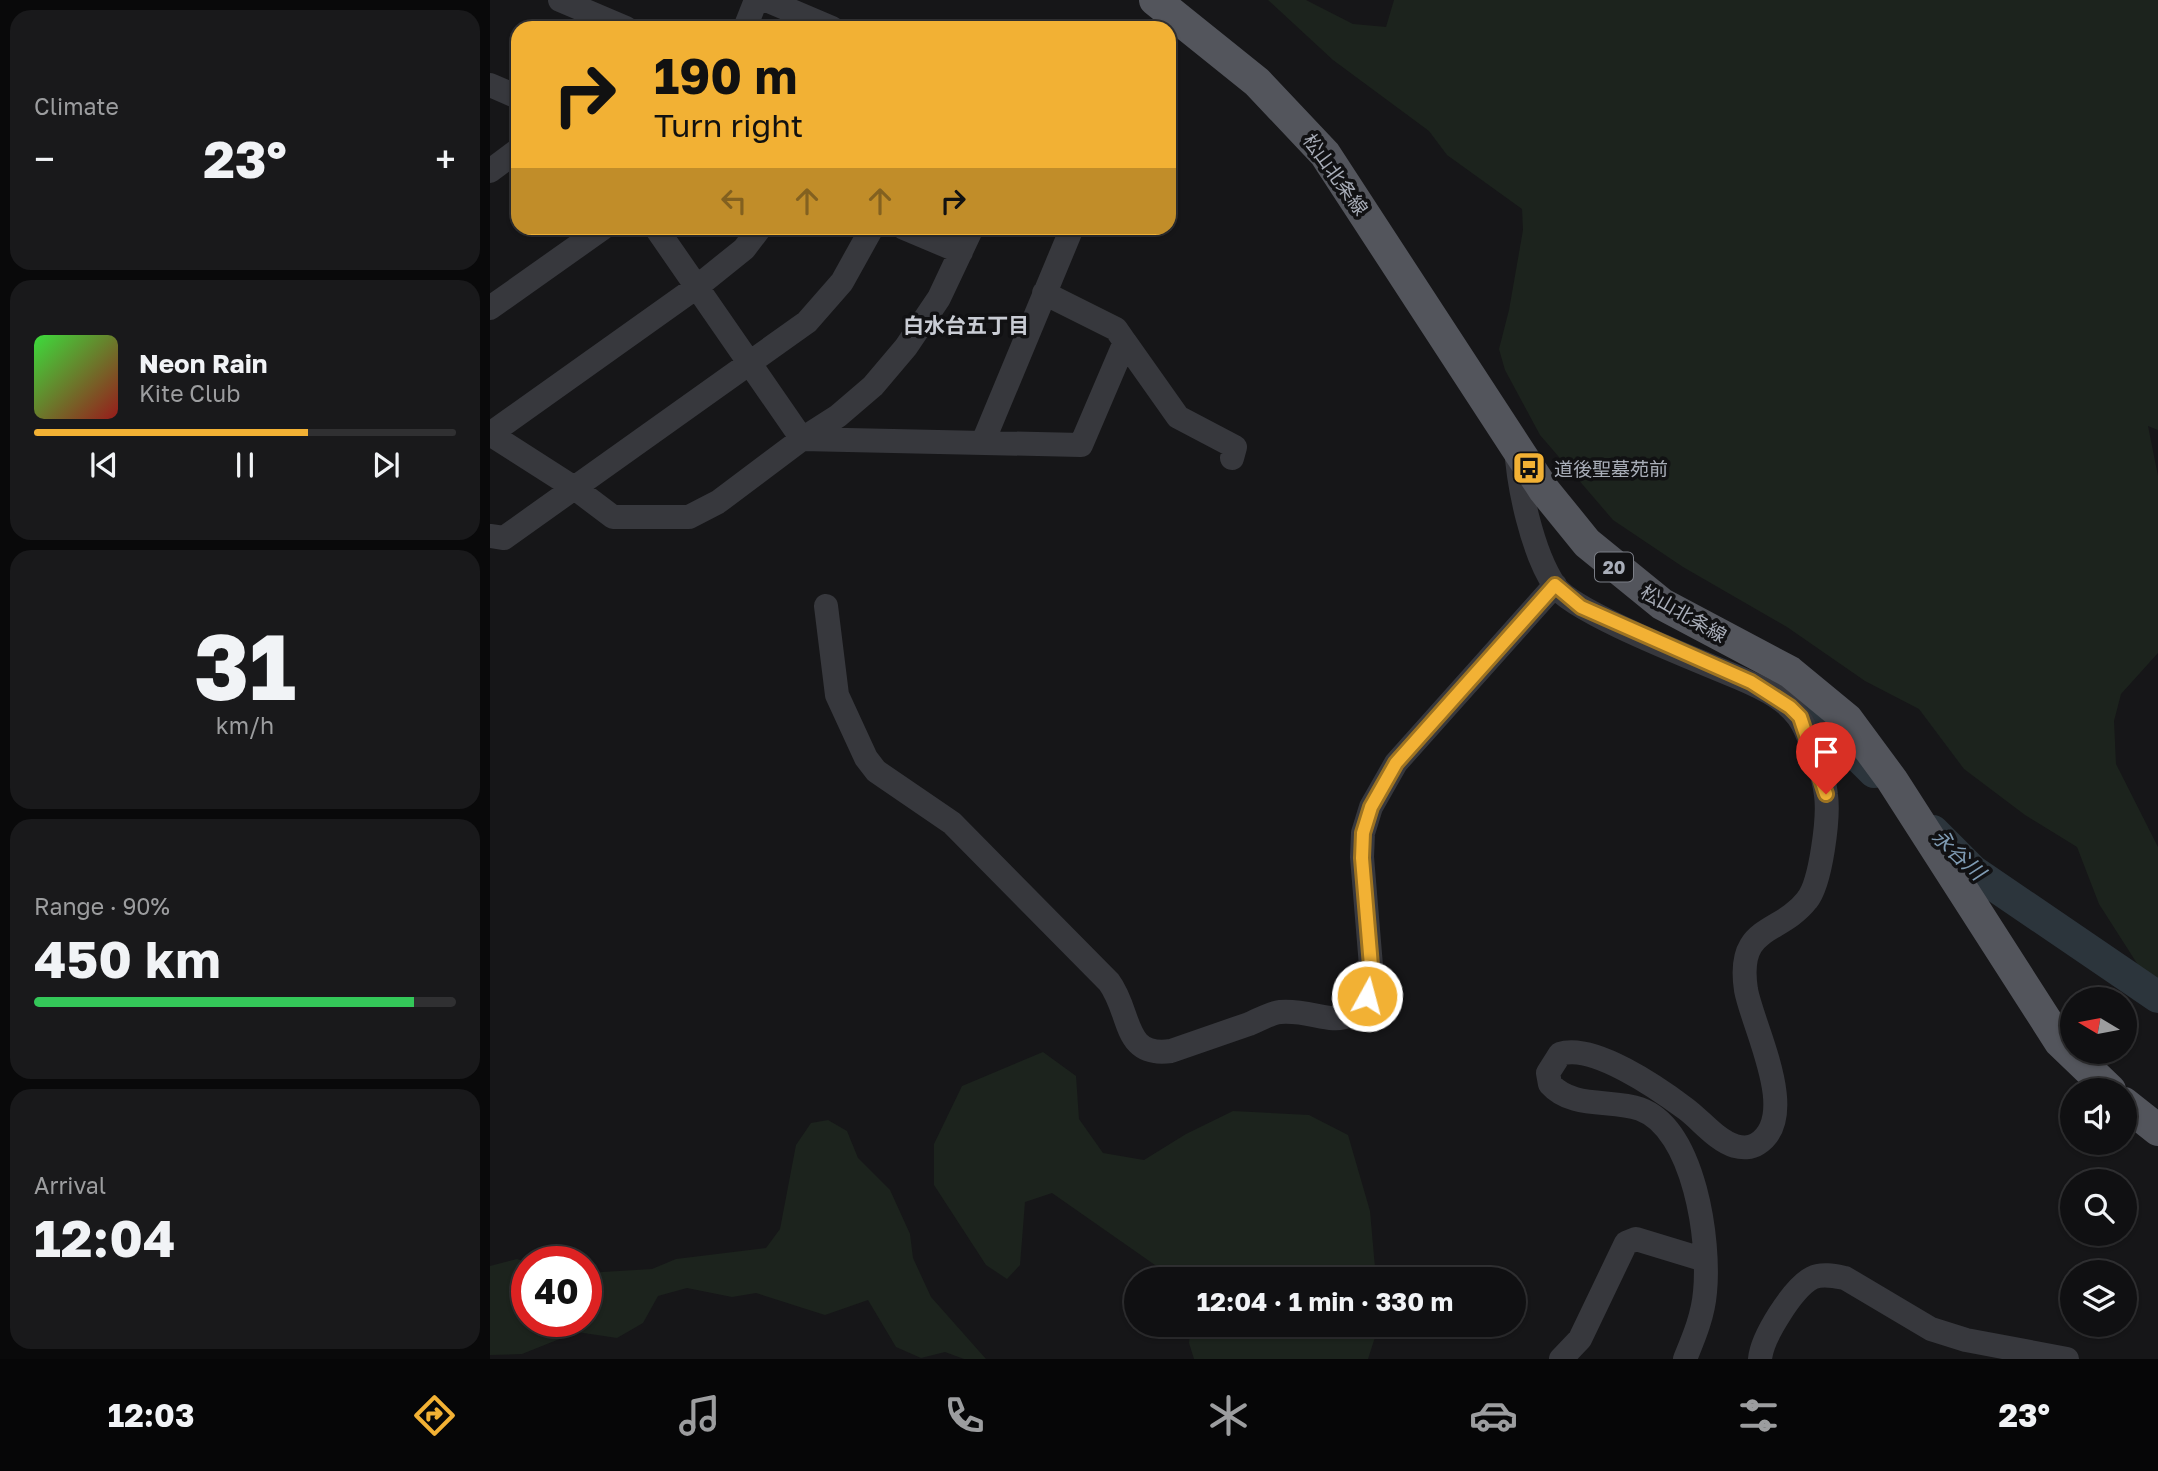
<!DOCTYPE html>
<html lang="en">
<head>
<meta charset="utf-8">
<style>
	:root { --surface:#101012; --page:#19191b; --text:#f1f3f6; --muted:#9c9d9f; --line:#303032; --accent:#f2b134 }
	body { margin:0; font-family:"Golos Text","Noto Sans JP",sans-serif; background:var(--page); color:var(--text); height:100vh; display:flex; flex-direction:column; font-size:26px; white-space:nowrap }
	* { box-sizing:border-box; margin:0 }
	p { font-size:23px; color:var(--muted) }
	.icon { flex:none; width:38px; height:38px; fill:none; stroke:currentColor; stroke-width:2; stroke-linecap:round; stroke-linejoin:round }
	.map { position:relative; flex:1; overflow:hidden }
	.drawer { display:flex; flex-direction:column; gap:10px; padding:10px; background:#09090a; width:490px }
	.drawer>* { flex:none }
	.top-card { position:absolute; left:21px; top:21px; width:665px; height:214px; border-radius:21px; box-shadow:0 2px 5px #0004,0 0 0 2px var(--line); background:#f2b134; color:#111; overflow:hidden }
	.needle { width:46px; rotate:280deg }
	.fabs { position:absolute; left:1570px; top:987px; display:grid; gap:14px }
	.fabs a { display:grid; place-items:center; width:77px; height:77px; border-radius:50%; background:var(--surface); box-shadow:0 2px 5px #0004,0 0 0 2px var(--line); font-size:35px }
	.speed { position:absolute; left:21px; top:1246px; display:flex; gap:14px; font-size:35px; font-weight:700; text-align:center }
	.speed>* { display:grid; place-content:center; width:91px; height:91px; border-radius:50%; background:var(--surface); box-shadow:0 2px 5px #0004,0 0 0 2px var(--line); line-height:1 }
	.speed .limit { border:10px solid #d22; background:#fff; color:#111 }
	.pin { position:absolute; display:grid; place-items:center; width:60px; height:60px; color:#fff; margin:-72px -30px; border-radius:50% 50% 50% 0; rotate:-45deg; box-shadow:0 0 7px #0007 }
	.pin .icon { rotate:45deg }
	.me { position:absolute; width:77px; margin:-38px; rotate:7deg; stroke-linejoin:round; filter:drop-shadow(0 0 5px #0008) }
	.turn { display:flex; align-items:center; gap:24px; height:147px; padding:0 28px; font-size:32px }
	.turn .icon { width:91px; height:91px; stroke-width:2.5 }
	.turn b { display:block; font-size:49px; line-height:60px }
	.lanes { display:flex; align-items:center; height:66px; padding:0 28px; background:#0003; justify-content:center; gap:35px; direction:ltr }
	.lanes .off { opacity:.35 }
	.big { font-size:52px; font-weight:700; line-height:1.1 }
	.drawer .widget { flex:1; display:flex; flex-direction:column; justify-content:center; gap:10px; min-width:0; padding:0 24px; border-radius:21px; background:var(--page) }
	.drawer .dial { align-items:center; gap:0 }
	.dial b { font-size:91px; line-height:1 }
	.song { display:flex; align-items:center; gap:21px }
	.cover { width:84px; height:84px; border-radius:10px; background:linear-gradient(135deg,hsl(120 70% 55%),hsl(0 70% 35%)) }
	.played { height:7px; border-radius:4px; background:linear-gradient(90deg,var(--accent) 65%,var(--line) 65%) }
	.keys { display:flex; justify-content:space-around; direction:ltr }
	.heat { display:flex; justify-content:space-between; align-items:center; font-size:38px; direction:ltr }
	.charge { height:10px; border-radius:5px; background:linear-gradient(90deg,#34c759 90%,var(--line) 0) }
	.trip { position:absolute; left:634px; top:1267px; width:402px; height:70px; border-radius:35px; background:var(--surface); box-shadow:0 2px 5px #0004,0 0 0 2px var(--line); font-weight:700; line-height:70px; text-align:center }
	.dock { display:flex; height:112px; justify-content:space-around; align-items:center; background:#060607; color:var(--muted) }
	.dock .icon { width:49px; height:49px }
	.dock .active { color:var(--accent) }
	.dock b { font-size:32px; color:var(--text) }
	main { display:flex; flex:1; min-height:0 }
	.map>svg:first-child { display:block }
</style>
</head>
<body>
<main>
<section class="drawer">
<div class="widget"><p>Climate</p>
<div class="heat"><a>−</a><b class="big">23°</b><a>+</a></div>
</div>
<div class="widget">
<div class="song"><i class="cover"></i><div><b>Neon Rain</b><p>Kite Club</p></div></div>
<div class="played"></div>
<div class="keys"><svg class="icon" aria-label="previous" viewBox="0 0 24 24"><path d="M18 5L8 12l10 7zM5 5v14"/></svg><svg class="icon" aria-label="pause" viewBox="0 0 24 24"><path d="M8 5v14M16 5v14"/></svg><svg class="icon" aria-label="next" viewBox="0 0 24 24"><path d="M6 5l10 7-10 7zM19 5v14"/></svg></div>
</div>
<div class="widget dial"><b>31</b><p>km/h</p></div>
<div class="widget"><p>Range · 90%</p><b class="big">450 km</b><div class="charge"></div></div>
<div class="widget"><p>Arrival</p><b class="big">12:04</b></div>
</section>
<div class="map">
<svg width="1668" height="1359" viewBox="0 0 1668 1359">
	<rect width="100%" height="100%" fill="#161618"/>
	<path fill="#1c231d" d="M778 0H816L863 24 896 27 904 0H1668V430L1658 426 1668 476V653L1631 694 1624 721 1626 764 1668 847V983L1648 965 1609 904 1587 847 1535 815 1474 769 1429 709 1375 681 1297 627 1193 567 1123 520 1050 435 1015 370 1009 349 1019 310 1033 230 1032 209 957 155 939 131 843 60Z
		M553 1052 586 1076 589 1119 613 1153 654 1160 696 1134 743 1111 819 1115 858 1135 880 1211 886 1279H685L562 1193 535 1202 530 1265 517 1279 496 1265 444 1185V1144L472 1086Z
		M338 1120 357 1131 368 1158 400 1190 420 1234 423 1258 441 1297 496 1359H474L455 1352 431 1358 406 1347 378 1300 335 1315 266 1293 242 1297 197 1288 168 1296 153 1323 127 1338 87 1332 32 1354 0 1355V1266L27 1259 37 1262V1321H96V1273L162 1269 186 1259 276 1248 290 1229 306 1145 321 1123Z
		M701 1325H889L878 1359H704L699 1343Z"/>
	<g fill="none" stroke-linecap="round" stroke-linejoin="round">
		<path stroke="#2c353c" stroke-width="32" d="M1297 685 1384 772
			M1443 831 1483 871 1668 997"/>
		<path stroke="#37383d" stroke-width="24" d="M70 0 136 28
			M276 0 342 28
			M255 28 266 0
			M0 85 28 97
			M0 171 28 150
			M166 228 312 439
			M414 228 471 252
			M0 308 113 228
			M635 342 688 417 745 447 742 458
			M0 434 86 489 123 517H199L228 502 312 439 348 416 383 386 416 347 449 298 482 228
			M0 434 208 286 254 249 270 228
			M312 439 591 445 635 342 626 329 554 293
			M493 442 582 228
			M1026 445C1028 486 1042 552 1065 586 1084 613 1210 661 1247 677 1273 688 1305 702 1316 731 1324 750 1334 775 1336 795 1339 817 1331 883 1317 900 1289 936 1246 924 1256 990 1263 1028 1311 1117 1267 1144 1261 1148 1252 1148 1245 1146 1226 1140 1212 1121 1196 1109 1168 1088 1103 1043 1070 1054L1058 1073 1060 1084C1082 1109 1121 1099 1150 1109 1205 1129 1220 1242 1215 1292 1213 1316 1204 1337 1195 1359
			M0 536 14 538 317 322 352 282 382 228
			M336 606 347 695 376 758 386 771 462 823 619 982C642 1013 632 1058 681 1051 707 1042 733 1033 759 1024 769 1020 780 1013 790 1012 834 1008 863 1044 882 978L872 857 873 833 881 807 906 763 1065 585
			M1071 1359 1090 1339 1136 1243 1146 1239 1215 1260
			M1270 1359C1272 1337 1303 1288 1322 1278 1332 1273 1345 1276 1355 1278L1441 1329 1476 1340 1577 1359"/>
		<path stroke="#53555c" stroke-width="32" d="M665 0 767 82 835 154 1054 490 1097 543 1172 604 1300 672 1357 719 1402 780 1570 1042 1620 1090
			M1634 1103 1668 1130"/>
	</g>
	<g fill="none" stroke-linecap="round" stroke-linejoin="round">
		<defs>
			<path id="route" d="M877 996 882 978 872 858 873 833 881 807 906 763 1065 585 1091 607 1261 682 1300 707 1310 717 1336 794"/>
		</defs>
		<use href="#route" stroke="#9d7322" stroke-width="18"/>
		<use href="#route" stroke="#f2b134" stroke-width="12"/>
	</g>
	<defs>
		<symbol id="bus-square" viewBox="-11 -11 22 22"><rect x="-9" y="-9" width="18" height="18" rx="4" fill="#f2b134" stroke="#111113"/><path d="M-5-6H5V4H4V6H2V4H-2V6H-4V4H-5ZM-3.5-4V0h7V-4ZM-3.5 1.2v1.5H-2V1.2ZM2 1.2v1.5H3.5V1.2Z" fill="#111"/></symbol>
	</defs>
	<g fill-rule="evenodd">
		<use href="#bus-square" x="1020" y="449" width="38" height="38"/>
	</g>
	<g text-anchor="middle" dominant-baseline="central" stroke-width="7" stroke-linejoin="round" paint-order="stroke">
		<rect fill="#111113" stroke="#7b7e86" stroke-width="2" x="1105" y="552.5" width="38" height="29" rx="5"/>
		<g font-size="18" font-weight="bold" fill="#a8adb8">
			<text x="1124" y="567">20</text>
		</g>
		<g font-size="19" fill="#a8adb8" stroke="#111113">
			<text transform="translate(846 174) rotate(54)">松山北条線</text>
			<text transform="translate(1194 613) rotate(30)">松山北条線</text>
		</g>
		<g font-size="19" fill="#a8adb8" stroke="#111113" text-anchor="start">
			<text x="1064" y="468">道後聖墓苑前</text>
		</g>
		<g font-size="21" font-weight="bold" fill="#c9ccd4" stroke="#111113">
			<text x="476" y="325">白水台五丁目</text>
		</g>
		<g font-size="21" font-style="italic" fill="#7f9bb3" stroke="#111113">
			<text transform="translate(1469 854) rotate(43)">永谷川</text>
		</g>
	</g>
</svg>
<div class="fabs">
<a><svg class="needle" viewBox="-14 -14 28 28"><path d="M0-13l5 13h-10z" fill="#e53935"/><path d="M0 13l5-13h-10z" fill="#9c9d9f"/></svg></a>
<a><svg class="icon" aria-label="sound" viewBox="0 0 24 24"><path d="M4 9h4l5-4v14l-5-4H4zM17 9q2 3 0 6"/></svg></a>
<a><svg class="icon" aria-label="search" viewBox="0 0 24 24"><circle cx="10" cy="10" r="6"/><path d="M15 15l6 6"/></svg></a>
<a><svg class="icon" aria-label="layers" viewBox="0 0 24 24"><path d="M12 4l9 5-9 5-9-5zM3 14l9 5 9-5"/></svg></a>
</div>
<div class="speed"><div class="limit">40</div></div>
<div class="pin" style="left:1336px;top:794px;background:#d93025"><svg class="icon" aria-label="arrive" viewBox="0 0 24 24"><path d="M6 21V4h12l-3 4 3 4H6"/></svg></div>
<svg class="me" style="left:877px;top:996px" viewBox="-20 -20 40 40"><circle r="17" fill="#f2b134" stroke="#fff" stroke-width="3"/><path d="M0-11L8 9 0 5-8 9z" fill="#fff"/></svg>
<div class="trip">12:04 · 1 min · 330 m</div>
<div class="top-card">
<div class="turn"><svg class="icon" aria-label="right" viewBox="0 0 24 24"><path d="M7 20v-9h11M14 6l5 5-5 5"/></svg><div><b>190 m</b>Turn right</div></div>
<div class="lanes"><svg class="icon off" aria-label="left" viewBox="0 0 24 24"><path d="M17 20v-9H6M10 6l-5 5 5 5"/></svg><svg class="icon off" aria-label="ahead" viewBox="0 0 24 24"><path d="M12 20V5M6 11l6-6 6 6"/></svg><svg class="icon off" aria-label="ahead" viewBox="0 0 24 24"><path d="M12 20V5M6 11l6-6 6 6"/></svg><svg class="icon" aria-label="right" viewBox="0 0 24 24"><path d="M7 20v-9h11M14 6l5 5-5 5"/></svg></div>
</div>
</div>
</main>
<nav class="dock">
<b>12:03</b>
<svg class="icon active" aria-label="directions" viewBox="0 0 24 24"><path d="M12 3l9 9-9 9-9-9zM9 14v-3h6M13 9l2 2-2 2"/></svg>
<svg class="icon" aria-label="music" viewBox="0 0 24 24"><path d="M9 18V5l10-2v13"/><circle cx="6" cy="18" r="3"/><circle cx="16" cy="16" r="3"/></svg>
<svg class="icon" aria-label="phone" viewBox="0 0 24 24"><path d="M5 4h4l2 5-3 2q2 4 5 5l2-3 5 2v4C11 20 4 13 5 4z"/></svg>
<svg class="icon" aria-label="climate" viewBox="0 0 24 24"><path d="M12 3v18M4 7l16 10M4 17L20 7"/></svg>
<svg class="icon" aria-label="car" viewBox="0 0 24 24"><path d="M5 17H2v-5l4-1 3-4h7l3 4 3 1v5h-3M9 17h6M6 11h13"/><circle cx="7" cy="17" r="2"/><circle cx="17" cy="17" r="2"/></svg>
<svg class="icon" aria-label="filters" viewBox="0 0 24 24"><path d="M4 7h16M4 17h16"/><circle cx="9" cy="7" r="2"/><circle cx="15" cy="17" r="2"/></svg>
<b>23°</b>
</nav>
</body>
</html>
